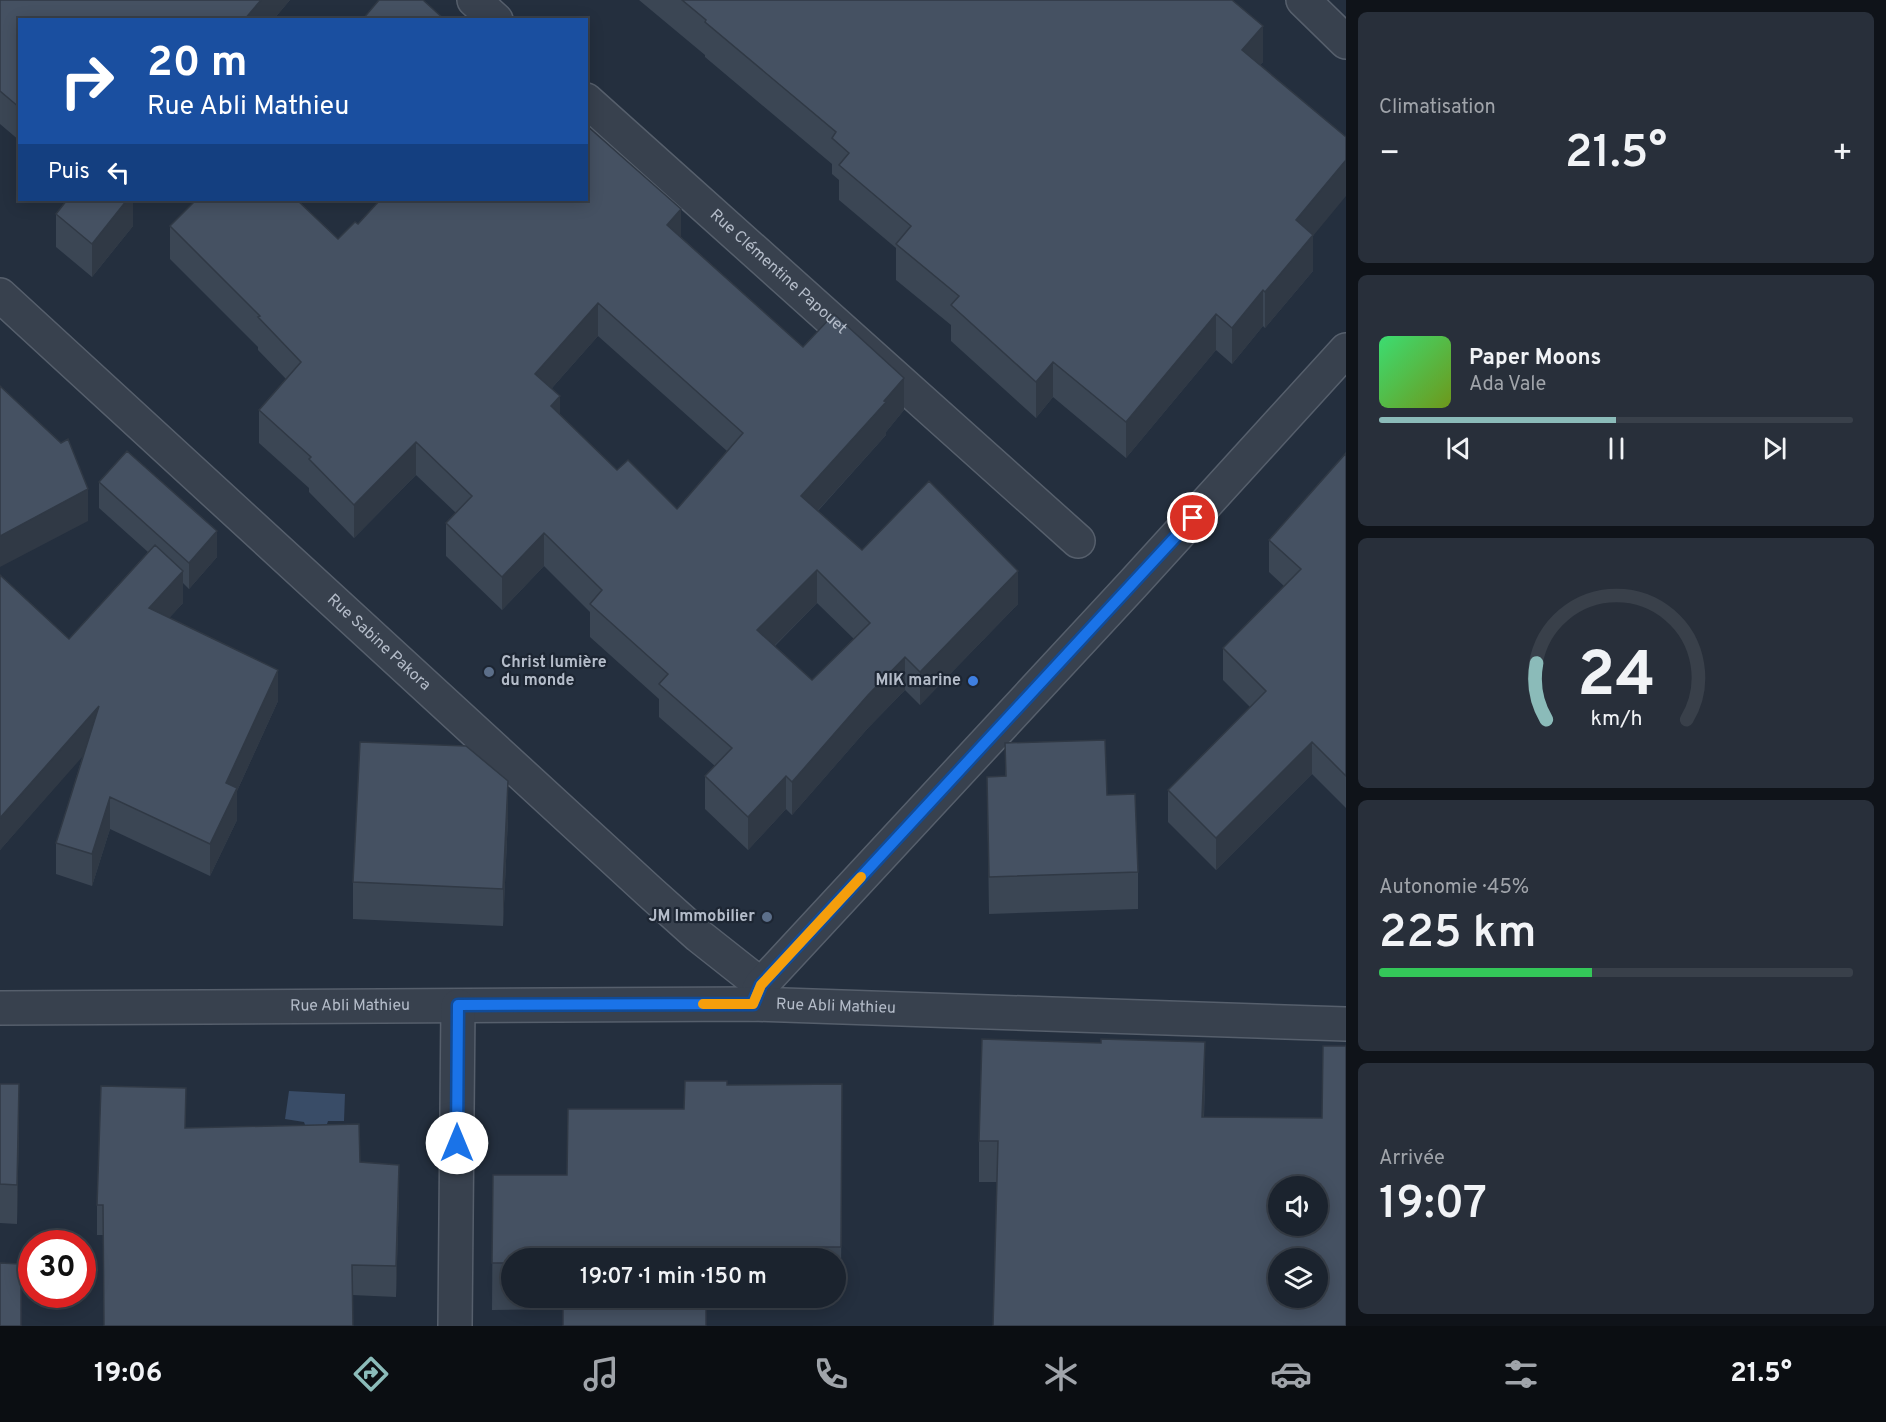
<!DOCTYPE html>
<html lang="fr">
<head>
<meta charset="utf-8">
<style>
	:root { --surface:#1b232e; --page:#282f3a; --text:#f1f3f6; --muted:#a0a4aa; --line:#39404a; --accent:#8bbbb9 }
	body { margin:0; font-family:Overpass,sans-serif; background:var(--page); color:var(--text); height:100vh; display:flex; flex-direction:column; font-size:22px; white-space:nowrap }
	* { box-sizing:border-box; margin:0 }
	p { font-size:20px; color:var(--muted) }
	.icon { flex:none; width:33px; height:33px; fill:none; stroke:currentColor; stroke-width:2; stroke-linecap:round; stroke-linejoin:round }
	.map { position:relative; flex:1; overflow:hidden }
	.drawer { display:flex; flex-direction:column; gap:12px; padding:12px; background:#0f1319; width:540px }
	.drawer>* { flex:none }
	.banner { position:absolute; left:18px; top:18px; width:570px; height:183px; border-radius:0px; box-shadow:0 3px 15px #0003,0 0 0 2px var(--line); background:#1a4fa0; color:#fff; overflow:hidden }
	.tools { position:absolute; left:1268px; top:1176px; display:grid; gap:12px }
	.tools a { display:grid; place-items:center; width:60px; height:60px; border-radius:50%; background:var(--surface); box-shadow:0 3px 15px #0003,0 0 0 2px var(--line); font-size:30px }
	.speed { position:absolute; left:18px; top:1230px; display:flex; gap:12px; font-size:30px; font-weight:700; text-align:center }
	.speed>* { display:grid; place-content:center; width:78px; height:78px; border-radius:50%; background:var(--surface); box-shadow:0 3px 15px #0003,0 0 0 2px var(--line); line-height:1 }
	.speed .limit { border:9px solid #d22; background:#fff; color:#111 }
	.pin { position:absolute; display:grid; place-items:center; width:51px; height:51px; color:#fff; margin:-26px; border:3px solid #fff; border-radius:50%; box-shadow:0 2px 6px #0007 }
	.me { position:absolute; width:66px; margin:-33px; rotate:0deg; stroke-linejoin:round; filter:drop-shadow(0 0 4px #0008) }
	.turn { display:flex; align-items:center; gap:21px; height:126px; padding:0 30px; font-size:27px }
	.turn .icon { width:78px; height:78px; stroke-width:2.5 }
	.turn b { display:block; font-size:42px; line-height:51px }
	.then { display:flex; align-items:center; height:57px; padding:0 30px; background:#0003; gap:12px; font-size:22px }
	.big { font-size:45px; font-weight:600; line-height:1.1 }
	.drawer .tile { flex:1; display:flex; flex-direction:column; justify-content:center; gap:9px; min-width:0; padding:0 21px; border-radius:9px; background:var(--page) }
	.drawer .dial { align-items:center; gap:0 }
	.dial svg { height:156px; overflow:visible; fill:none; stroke:var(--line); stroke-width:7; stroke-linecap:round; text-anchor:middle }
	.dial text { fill:var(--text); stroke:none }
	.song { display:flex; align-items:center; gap:18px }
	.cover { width:72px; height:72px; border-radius:9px; background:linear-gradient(135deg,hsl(140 70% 55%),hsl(80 70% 35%)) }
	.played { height:6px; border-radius:3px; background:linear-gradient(90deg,var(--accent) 50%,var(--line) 50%) }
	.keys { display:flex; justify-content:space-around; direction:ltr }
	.heat { display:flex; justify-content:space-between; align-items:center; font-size:33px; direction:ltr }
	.charge { height:9px; border-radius:4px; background:linear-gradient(90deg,#34c759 45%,var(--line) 0) }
	.trip { position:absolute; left:501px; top:1248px; width:345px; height:60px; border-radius:30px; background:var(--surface); box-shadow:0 3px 15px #0003,0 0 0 2px var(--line); font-weight:600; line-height:60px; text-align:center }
	.tab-bar { display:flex; height:96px; justify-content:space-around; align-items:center; background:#0b0e12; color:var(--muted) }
	.tab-bar .icon { width:42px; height:42px }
	.tab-bar .on { color:var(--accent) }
	.tab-bar b { font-size:27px; color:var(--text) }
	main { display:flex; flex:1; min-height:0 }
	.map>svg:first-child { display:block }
</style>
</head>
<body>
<main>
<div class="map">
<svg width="1346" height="1326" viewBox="0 0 1346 1326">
	<rect width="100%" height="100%" fill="#242f3e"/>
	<path fill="#394c67" d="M289 1091 345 1094 344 1121H328L325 1130H307L304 1122 285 1119Z"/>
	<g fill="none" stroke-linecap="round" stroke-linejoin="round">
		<defs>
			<g id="minor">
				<path d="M474 0 496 20"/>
				<path d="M1303 0 1346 42"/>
				<path id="s1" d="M586 100 1078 541"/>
				<path id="s2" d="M0 295 651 893 699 936 761 985"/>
				<path d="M753 1004 761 985 1132 585 1346 350"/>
				<path id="s3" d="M0 1008 753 1004 1346 1024"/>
				<path d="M455 1326 458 1006"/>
			</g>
		</defs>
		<use href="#minor" stroke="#565f6c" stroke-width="36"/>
		<use href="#minor" stroke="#38414e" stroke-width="33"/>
	</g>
	<path fill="#3b4654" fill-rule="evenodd" d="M0 0H290L273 20H20V141L0 124Z
		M639 0H1232L1263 62 1260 65 1313 236V271L1265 328 1263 326 1232 364 1216 350 1126 458 1053 397 1036 418 951 341V325L896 280V248L839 200V180L832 174V164L705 57V55Z
		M133 200V226L92 277 56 247V214Z
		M358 224 681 237 803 347 904 410 886 432V435L818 511 862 550 1018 604 920 705 905 690 868 728 792 815 786 809 748 850 705 809V776L715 766 659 717V699L590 637V612L544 566 502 610 446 556V523L456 513 416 475 354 538 309 492V488L259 443V410L286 379 258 350V347L170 259V226L338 239ZM598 336 727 451 677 509 617 470 560 415 552 388ZM817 603 854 639 812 680 775 646Z
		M1346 453V808L1312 774 1216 870 1168 822V790L1250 707 1223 680V648L1284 586 1269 572V540Z
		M99 482 217 557 189 589 183 583V603L169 618 278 701 237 791V820L210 876 110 829 92 886 56 874V843L83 755 0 850V575L69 639 148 552 99 508Z
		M1005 743 1107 795 1138 872V909L989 914 987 777 1005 776Z
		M508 818 503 926 353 919V882Z
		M1205 1083 1204 1117 1346 1326 997 1182H979V1141Z
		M0 1084 19 1123 17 1224 0 1223Z
		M842 1084 841 1293H836V1258H512V1298H706L563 1309 492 1310 493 1175H567L727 1085Z
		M186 1128 360 1162 399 1195 396 1297 352 1295 353 1326H104L103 1235H97V1205Z"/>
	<path fill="#303945" d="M261 0H290L273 20H244Z
		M1263 26V62L1242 86V50Z
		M1346 160V196L1313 236V271L1265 328V292L1296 220Z
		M127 200H133V226L92 277V244Z
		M681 209V242L667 225Z
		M1263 290V326L1232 364V328Z
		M598 303V336L535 407V374Z
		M1216 314V350L1126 458V422Z
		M1053 362V397L1036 418V382Z
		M904 378V410L886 432V435L801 529V496Z
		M560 396V429L551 406Z
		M416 442V475L354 538V505Z
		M88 489V521L0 567V536Z
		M217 531V557L189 589V563Z
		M544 533V566L502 610V577Z
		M817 570V603L757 663V630Z
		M183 571V603L149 640V608Z
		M1018 571V604L920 705V672Z
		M905 657V690L868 728 792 815V782L868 695Z
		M278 670V701L237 791V820L210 876V844L226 783Z
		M99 706V738L0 850V818Z
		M1312 742V774L1216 870V838Z
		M786 776V809L748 850V817Z
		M508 781V818L503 926V889Z
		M110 797V829L92 886V854Z
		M1205 1042V1083L1202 1158V1117Z
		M19 1084V1123L17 1224V1185Z
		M399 1165V1195L396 1297V1266Z"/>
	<path fill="#455162" stroke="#303945" stroke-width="1.5" fill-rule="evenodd" d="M0 0H261L244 20H20V108L0 91Z
		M379 0H423L445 20H362Z
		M682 0H1232L1263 26 1242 50 1346 137V160L1296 220 1313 235 1265 292 1263 290 1232 328 1216 314 1126 422 1053 362 1036 382 951 305 959 296 896 244 911 226 839 165 849 153 832 138 836 132 705 22 706 20Z
		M586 125 681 209 667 225 803 347 834 314 904 378 884 401 886 402 801 496 862 550 929 481 1018 571 920 672 905 657 868 695 792 782 786 776 748 817 705 776 732 748 659 684 668 674 590 604 602 590 544 533 502 577 446 523 472 496 416 442 354 505 309 459 311 457 259 410 301 362 258 317 260 316 170 226 196 200H297L338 239 355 222 358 224 380 200H586ZM598 303 743 433 677 509 628 460 617 470 551 406 560 396 535 374ZM817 570 870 623 812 680 757 630Z
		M67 200H127L92 244 56 214Z
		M0 386 61 443 68 439 88 489 0 536Z
		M127 451 217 531 189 563 99 482Z
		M1346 453V776L1312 742 1216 838 1168 790 1266 691 1223 648 1301 569 1269 540Z
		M155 545 183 571 149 608 278 670 226 783 237 788 210 844 110 797 92 854 56 843 99 706 0 818V575L69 639Z
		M1105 740 1107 795 1135 794 1138 872 989 877 987 777 1006 776 1005 743Z
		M360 742 466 746 508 781 503 889 353 882Z
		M982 1039 1101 1043V1039L1205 1042 1202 1117 1322 1118 1323 1046H1346V1326H993L998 1141H979ZM1278 1186H1317V1226H1278ZM1278 1258H1317V1298H1278Z
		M685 1081H727V1085L842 1084 841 1247H706V1258H512V1263H492L493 1175H567L568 1109H684Z
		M0 1084H19L17 1185 0 1184Z
		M101 1086 186 1088 185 1128 359 1124 360 1162 399 1165 396 1266 352 1265 353 1326H104L103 1205H97Z
		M0 1263 21 1264V1326H0Z
		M563 1298H706V1326H563Z"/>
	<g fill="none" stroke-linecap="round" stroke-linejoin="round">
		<defs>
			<path id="route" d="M457 1143 458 1005 753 1004 761 985 1193 518"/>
		</defs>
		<use href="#route" stroke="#114b97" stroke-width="15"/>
		<use href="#route" stroke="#1a73e8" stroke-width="10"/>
		<path stroke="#f59e0b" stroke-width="10" d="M703 1004H753L761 985 861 877"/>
	</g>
	<g fill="#5c6f8a" stroke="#1d2633" stroke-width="2">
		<circle cx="489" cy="672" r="6"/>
		<circle cx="767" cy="917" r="6"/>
	</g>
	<circle fill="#3f7fe0" stroke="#1d2633" stroke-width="2" cx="973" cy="681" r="6"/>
	<g text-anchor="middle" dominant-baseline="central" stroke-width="4.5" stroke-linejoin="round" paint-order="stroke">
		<g font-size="16" fill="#b4bcc9" stroke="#1d2633">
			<text stroke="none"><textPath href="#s1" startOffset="258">Rue Clémentine Papouet</textPath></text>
			<text stroke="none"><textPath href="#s2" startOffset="514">Rue Sabine Pakora</textPath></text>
			<text stroke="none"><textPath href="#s3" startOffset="350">Rue Abli Mathieu</textPath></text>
			<text stroke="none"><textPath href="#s3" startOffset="836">Rue Abli Mathieu</textPath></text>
		</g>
		<g font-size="16" font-weight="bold" fill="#b4bcc9" stroke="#1d2633" text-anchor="end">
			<text x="501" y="663" text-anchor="start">Christ lumière<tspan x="501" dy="18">du monde</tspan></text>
			<text x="961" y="681">MIK marine</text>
			<text x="755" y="917">JM Immobilier</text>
		</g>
	</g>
</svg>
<div class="tools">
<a><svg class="icon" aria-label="sound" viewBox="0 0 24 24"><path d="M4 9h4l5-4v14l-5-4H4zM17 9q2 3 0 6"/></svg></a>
<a><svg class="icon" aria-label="layers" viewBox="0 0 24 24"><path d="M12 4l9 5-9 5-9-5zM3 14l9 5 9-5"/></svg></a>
</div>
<div class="speed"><div class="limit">30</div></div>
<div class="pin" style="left:1193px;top:518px;background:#d93025"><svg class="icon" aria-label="arrive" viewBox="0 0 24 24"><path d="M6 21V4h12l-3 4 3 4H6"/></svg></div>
<svg class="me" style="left:457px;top:1143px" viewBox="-20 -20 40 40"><circle r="19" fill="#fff"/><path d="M0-13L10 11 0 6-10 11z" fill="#1a73e8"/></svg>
<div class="trip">19:07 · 1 min · 150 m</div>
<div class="banner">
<div class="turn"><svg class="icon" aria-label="right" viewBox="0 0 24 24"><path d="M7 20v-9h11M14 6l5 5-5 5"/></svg><div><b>20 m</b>Rue Abli Mathieu</div></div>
<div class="then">Puis<svg class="icon" aria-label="left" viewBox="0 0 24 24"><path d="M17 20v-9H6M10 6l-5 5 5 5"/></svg></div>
</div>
</div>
<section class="drawer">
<div class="tile"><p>Climatisation</p>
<div class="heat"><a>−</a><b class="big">21.5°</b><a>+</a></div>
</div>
<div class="tile">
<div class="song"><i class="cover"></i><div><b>Paper Moons</b><p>Ada Vale</p></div></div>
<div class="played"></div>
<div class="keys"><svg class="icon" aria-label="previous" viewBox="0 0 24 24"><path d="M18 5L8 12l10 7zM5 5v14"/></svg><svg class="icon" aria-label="pause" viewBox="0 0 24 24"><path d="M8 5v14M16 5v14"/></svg><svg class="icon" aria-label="next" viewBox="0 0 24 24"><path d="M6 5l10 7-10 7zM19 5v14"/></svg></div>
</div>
<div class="tile dial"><svg viewBox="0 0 100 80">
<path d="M14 69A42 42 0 1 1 86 69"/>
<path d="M14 69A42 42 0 0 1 9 40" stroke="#8bbbb9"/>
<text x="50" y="56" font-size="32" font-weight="700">24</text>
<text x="50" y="72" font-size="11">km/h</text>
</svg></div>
<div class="tile"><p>Autonomie · 45%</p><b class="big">225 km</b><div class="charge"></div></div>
<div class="tile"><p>Arrivée</p><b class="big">19:07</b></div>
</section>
</main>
<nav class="tab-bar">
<b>19:06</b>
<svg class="icon on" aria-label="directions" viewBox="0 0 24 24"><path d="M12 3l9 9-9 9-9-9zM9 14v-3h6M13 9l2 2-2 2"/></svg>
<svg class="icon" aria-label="music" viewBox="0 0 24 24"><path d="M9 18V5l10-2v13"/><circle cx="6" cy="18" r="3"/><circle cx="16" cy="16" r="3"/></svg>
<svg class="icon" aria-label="phone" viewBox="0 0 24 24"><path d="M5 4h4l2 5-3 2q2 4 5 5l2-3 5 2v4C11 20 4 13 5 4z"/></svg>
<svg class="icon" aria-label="climate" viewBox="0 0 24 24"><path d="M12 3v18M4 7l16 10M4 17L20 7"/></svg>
<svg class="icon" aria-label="car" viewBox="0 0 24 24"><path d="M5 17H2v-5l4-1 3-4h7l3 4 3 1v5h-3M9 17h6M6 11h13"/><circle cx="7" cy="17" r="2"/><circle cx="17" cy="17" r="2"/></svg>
<svg class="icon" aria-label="filters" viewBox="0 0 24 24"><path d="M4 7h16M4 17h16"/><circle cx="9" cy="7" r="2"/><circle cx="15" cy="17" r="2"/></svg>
<b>21.5°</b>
</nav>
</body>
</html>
